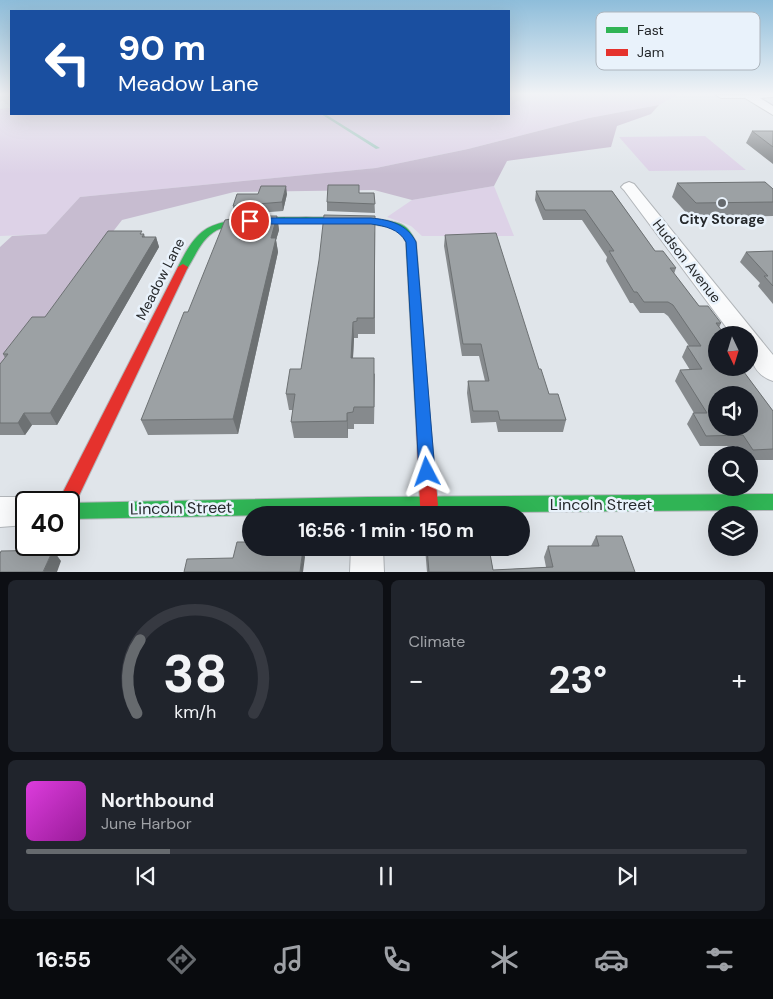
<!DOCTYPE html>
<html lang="en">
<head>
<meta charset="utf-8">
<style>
	:root { --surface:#171b24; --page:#20242c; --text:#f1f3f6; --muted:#9ea1a6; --line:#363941; --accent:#666a6e }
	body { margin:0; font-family:"DM Sans",sans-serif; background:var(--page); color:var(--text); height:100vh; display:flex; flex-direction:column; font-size:19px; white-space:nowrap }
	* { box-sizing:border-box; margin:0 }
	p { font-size:16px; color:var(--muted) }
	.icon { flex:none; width:28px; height:28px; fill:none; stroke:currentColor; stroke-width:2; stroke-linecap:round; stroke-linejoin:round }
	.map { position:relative; height:572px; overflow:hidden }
	.side { display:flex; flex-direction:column; gap:8px; padding:8px; background:#0d0f14; flex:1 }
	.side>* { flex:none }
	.hud { position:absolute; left:10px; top:10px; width:500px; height:105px; border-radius:0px; box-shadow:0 5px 20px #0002; background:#1a4fa0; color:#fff; overflow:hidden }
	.needle { width:32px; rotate:176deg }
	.controls { position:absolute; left:708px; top:326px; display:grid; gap:10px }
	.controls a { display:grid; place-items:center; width:50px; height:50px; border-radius:50%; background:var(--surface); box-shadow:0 5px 20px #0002; font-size:25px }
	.speed { position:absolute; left:15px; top:491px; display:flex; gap:10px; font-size:25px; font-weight:700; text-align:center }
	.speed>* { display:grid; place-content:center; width:65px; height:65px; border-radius:50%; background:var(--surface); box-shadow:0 5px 20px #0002; line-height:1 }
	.speed .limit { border:2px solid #111; border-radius:8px; background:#fff; color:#111 }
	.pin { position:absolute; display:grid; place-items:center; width:42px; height:42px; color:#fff; margin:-21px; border:2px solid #fff; border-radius:50%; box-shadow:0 1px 5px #0007 }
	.me { position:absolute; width:55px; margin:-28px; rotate:356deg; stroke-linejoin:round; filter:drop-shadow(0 0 4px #0008) }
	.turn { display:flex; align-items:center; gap:18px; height:105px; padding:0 25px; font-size:22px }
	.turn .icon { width:65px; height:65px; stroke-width:2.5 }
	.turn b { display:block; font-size:35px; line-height:42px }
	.big { font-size:38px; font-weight:700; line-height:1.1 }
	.side .card { flex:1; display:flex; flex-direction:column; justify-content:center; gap:8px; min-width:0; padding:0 18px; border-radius:8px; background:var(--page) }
	.side .dial { align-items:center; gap:0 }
	.dial svg { height:130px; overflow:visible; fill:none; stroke:var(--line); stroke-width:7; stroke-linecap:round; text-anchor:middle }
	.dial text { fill:var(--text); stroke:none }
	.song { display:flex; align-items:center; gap:15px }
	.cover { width:60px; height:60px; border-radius:8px; background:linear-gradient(135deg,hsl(300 70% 55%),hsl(300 70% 35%)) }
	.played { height:5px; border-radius:2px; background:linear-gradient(90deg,var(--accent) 20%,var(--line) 20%) }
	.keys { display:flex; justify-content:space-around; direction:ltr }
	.heat { display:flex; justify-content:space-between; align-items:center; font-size:28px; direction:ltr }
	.side .tiles { flex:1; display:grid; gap:8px; grid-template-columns:1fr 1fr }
	.card:last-child { grid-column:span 2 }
	.trip { position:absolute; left:242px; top:506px; width:288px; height:50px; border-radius:25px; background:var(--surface); box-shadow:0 5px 20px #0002; font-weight:700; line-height:50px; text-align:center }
	.tab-bar { display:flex; height:80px; justify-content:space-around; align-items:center; background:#090b0e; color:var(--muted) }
	.tab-bar .icon { width:35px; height:35px }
	.tab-bar .active { color:var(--accent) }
	.tab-bar b { font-size:22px; color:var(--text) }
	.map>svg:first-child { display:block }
</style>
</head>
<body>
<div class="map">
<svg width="773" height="572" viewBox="0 0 773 572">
	<rect width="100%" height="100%" fill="#e0e5ea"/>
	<path fill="#ddd2e7" d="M509 94H678L659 105 589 118 468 149 376 168 80 197 46 234 0 236V109L11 108V114H509Z
		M705 136 746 170 649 171 619 137Z
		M494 186 514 236H422L411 226 387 217 412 200Z"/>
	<path fill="#c7bcd0" d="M659 105 651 114 617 126 611 147 507 161 494 186 412 200 374 190 234 192 122 220 0 377V247L12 236 46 234 80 197 376 168 468 149 589 118Z"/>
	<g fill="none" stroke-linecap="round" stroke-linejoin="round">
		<path fill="#a7cac4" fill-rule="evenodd" d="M321 114H325L380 148 376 149Z"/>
		<defs>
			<path id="street" d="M773 94V97L760 98 773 106V115L745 98H721L716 95Z
				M629 182 634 184 773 355V381C751 374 749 354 749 335H732L624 190 621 187 624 184Z
				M0 497H26L37 501 38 502H26V525L0 527Z
				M351 548H383L384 572H350Z"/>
			<path id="fast" d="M306 217C328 218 387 215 404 226 410 230 413 236 416 242L430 420 428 424 423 426 418 424 416 420 406 242C403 236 400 231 393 228 370 220 238 220 217 230 201 239 196 255 187 269H179L178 267C184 255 191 241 202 232 224 214 278 218 306 217Z
				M773 494V510L368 513 69 519V503L368 497Z"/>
			<path id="jam" d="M183 264 188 267 73 508 69 509V502H59L61 496 178 267Z
				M423 414 428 416 430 420 438 505 435 511 429 513 423 511 420 505 416 420 418 416Z"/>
		</defs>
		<use href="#street" stroke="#b2b6ba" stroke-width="2"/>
		<use href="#fast" stroke="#b2b6ba" stroke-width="2"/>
		<use href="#jam" stroke="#b2b6ba" stroke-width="2"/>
		<use href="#street" fill="#fafbfc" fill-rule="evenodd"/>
		<use href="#fast" fill="#30b455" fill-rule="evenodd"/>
		<use href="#jam" fill="#e5322d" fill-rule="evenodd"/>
	</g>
	<path fill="#868a8d" d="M752 131H773V164L746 143Z
		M677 183 773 189V216L690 217 672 197Z
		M536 191H612L655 251 676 268 674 274 699 306 721 323 716 335 773 411V460H749V455H742L736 446H700L687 424 693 413H694L675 381 680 370H690L682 357 687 346H689L668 316 664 313H640L633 303H630L606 261 607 257 582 220H543L535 200Z
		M360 193H374L375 213 327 211V202Z
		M287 194 283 211 234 215 233 206Z
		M277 216 279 230 276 240 278 252 238 434 148 435 141 420 188 312Z
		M375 231V334H358V338H354L353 358 375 374 374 424H354V429H348V438H294L291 422 293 410H289L286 394 301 369Z
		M143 234H144L145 237H156L159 247 57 425H32L25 435H0V364L5 358 3 354 45 317Z
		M445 235 539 369 549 394 566 420 563 432H498L496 422 471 423 467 393 468 381H485L479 356H462L444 246Z
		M773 251V304L758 286 760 283 740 262 746 252Z
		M596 536 635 572H427L425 548H489L493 570 546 567 544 557 548 546H591Z"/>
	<path fill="#6d7173" d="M286 186 287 194 283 211 282 202Z
		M277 216 279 230 276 240 278 252 238 434 233 419 271 238Z
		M156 237 159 247 57 425 50 413Z
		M353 322 354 338 352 375 351 358Z
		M24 413 32 425 25 435 18 423Z
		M347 413 348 429V438L347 421Z
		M303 548 305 557 303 572H300Z
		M53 550 61 561 57 572H43Z"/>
	<path fill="#9ca1a4" stroke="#6d7173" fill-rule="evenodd" d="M752 131H773V147Z
		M765 182 773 189V202L696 203 677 183Z
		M328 185H359V193H374L375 204 327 202Z
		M261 186H286L282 202 233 206 237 194H258Z
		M536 191H612L655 251H663L676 268H670L699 306H708L721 323H716L725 335H716V368H741L773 411V449L753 450 743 435 706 436 693 413H707L680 370 702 369 687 346H701L673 305 668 302H644L637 292H634L609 251H614L585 210H545ZM716 395H749V428H716Z
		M324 215 375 216 374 318H357V321L353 322 351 358H374V407H354L353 412 347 413V421L291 422 295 394H286L290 369H301L319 260Z
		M248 216H277L271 238H276L233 419 141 420 184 312H188L225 220Z
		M108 231H142L140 234H144L142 237H156L50 413H24L18 423H0V364L8 354H3L32 317H45Z
		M496 233 539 369H541L549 394H558L566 420H500L498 411H473L468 381H489L481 344H463L445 235Z
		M773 251V286L764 276H768L746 252Z
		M596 536H622L635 572H429L427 548H489L493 570 553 567 548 546H599Z
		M237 542H251V548H303L300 572H184L187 559 233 558Z
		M53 550 43 572H0V554L1 551Z"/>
	<linearGradient id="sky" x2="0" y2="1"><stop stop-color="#8ebdda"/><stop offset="0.54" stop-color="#f1f3f6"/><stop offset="1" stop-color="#f1f3f6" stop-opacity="0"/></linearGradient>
	<rect width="773" height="174" fill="url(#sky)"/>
	<path fill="#1a73e8" stroke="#114b97" d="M371 218C390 220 407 224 416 242L435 472 433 477 427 479 421 477 419 472 406 242C399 229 385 226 371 224H250L245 221 250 218Z"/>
	<circle fill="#666a6e" stroke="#e9f2fb" stroke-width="2" cx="722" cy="203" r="5"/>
	<g text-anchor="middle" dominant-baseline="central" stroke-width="5" stroke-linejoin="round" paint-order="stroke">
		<g font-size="14" font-weight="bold" fill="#25282b" stroke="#e9f2fb">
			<text x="722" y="219">City Storage</text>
		</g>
		<g font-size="14" fill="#25282b" stroke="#e9f2fb">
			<text transform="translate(687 261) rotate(52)">Hudson Avenue</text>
			<text transform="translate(160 279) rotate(-63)">Meadow Lane</text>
		</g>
		<g font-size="16" fill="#25282b" stroke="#e9f2fb">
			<text x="601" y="504">Lincoln Street</text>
			<text transform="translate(181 508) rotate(-1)">Lincoln Street</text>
		</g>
	</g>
	<rect x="596" y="12" width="164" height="58" rx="8" fill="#e9f2fb" stroke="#aeb5bd" stroke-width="1"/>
	<rect x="606" y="27" width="22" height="6" fill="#30b455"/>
	<rect x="606" y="49" width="22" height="7" fill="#e5322d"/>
	<g font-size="14" fill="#25282b">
		<text x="637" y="35">Fast</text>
		<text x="637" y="57">Jam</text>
	</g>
</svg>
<div class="controls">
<a><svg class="needle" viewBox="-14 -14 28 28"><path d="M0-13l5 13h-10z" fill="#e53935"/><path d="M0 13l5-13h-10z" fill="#9ea1a6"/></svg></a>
<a><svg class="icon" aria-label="sound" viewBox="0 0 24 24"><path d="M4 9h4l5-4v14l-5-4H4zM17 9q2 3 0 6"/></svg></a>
<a><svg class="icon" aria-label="search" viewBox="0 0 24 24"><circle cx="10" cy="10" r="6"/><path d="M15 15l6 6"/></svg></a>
<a><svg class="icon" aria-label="layers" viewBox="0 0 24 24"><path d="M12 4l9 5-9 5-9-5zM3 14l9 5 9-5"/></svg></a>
</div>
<div class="speed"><div class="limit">40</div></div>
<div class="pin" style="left:250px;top:221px;background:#d93025"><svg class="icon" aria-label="arrive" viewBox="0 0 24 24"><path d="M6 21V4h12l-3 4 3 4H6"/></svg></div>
<svg class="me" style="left:427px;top:472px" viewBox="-20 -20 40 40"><path d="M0-17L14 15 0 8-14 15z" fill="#1a73e8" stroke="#fff" stroke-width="4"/></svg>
<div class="trip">16:56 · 1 min · 150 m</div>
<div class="hud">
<div class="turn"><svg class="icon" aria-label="left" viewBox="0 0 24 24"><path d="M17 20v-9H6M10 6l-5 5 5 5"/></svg><div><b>90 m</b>Meadow Lane</div></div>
</div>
</div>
<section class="side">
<div class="tiles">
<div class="card dial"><svg viewBox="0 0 100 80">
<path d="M14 69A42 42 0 1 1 86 69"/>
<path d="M14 69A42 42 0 0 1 16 24" stroke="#666a6e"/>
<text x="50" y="56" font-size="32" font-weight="700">38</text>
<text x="50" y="72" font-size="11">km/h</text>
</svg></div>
<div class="card"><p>Climate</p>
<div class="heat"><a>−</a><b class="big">23°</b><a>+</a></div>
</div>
<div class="card">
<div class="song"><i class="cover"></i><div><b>Northbound</b><p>June Harbor</p></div></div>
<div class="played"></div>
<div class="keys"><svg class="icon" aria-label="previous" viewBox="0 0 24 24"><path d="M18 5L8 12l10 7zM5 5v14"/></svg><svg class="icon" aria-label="pause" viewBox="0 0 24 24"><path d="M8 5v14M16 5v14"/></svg><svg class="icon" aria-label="next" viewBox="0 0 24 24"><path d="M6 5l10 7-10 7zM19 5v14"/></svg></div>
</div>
</div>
</section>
<nav class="tab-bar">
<b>16:55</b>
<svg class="icon active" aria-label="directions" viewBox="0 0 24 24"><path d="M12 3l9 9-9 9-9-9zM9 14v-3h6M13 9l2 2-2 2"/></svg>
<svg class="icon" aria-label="music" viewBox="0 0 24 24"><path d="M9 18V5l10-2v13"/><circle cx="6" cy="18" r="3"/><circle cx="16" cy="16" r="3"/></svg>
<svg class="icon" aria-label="phone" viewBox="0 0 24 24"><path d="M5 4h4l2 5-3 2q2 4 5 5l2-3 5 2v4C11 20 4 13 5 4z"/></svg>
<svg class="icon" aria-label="climate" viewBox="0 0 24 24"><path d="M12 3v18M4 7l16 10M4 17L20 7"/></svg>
<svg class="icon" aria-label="car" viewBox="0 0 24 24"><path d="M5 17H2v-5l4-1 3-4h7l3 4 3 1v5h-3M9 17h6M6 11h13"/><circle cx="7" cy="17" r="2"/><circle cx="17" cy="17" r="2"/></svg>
<svg class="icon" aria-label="filters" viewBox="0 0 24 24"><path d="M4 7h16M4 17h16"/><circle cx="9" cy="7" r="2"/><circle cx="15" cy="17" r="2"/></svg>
</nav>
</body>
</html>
